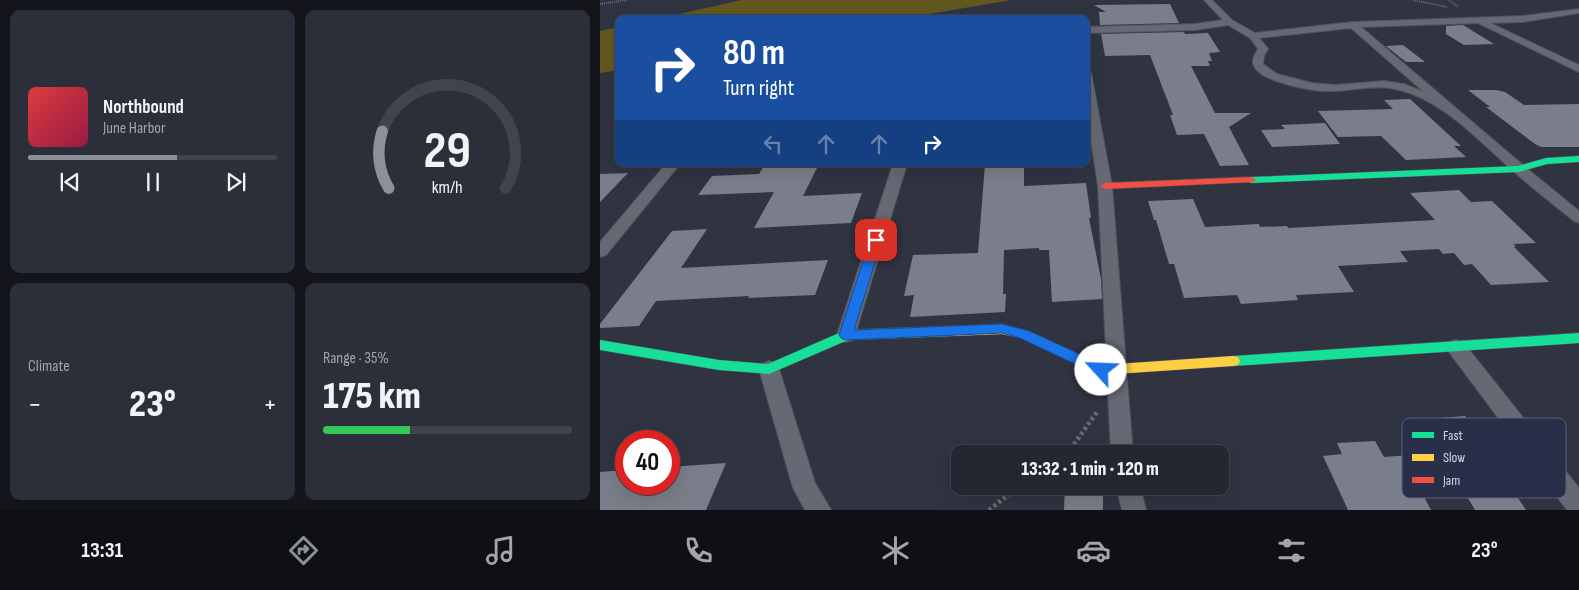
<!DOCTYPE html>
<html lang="en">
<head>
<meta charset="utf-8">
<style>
	:root { --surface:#242731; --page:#2c2f39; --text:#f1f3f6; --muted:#a3a5ab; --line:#41444d; --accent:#8c9099 }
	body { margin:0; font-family:"Sofia Sans Condensed",sans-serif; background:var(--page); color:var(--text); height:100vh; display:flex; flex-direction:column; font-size:19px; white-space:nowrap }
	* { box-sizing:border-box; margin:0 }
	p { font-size:16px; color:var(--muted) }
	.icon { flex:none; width:28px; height:28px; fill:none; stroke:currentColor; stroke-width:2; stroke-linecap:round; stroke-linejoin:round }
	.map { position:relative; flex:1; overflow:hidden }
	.side { display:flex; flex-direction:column; gap:10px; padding:10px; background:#14151b; width:600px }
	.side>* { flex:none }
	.banner { position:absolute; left:15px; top:15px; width:475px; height:152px; border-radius:10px; box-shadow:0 5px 20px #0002,0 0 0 1px var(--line); background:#1a4fa0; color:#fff; overflow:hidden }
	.speed { position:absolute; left:15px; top:430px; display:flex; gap:10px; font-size:25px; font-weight:700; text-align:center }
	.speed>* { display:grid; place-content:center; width:65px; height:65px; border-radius:50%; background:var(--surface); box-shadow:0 5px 20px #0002,0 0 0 1px var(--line); line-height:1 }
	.speed .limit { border:8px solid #d22; background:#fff; color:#111 }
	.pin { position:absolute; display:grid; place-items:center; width:42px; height:42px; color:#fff; margin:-21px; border-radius:10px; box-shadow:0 2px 8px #0006 }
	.me { position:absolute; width:55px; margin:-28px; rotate:295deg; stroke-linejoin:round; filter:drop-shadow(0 0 4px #0008) }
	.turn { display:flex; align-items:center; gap:18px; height:105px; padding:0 25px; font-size:22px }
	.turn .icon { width:65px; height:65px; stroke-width:2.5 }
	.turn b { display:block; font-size:35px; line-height:42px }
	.lanes { display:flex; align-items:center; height:48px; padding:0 25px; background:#0003; justify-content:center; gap:25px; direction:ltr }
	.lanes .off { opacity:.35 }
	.big { font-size:38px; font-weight:800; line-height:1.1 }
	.side .tile { flex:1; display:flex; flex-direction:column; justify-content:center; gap:8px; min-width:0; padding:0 18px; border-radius:10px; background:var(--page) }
	.side .dial { align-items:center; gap:0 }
	.dial svg { height:130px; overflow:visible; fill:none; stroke:var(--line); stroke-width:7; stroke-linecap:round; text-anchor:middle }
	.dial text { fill:var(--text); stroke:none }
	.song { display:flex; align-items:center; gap:15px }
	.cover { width:60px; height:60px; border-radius:8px; background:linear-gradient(135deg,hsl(0 70% 55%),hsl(340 70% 35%)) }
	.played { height:5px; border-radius:2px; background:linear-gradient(90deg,var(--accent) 60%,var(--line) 60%) }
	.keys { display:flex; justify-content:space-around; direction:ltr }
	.heat { display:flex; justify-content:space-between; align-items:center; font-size:28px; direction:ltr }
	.charge { height:8px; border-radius:4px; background:linear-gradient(90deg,#34c759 35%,var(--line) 0) }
	.side .tiles { flex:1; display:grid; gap:10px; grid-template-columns:repeat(2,1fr) }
	.trip { position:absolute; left:351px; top:445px; width:278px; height:50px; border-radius:10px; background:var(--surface); box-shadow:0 5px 20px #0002,0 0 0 1px var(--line); font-weight:800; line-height:50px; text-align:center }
	.tab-bar { display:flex; height:80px; justify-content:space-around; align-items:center; background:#0e1014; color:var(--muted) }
	.tab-bar .icon { width:35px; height:35px }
	.tab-bar .selected { color:var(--accent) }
	.tab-bar b { font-size:22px; color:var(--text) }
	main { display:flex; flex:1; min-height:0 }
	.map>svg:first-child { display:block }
</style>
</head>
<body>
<main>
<section class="side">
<div class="tiles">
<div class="tile">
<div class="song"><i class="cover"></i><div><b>Northbound</b><p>June Harbor</p></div></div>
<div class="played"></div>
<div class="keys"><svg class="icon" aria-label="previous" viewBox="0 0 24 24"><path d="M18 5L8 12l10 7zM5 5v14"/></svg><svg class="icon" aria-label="pause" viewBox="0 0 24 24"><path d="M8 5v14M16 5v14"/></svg><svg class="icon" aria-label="next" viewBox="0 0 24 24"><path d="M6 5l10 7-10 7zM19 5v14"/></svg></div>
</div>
<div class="tile dial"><svg viewBox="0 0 100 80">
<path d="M14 69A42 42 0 1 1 86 69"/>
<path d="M14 69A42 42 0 0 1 10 34" stroke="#8c9099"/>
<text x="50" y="56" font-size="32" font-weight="700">29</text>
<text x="50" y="72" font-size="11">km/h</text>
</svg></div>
<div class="tile"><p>Climate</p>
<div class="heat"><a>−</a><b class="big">23°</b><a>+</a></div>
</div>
<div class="tile"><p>Range · 35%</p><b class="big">175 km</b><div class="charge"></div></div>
</div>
</section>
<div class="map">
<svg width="979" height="510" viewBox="0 0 979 510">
	<rect width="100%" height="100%" fill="#303441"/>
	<path fill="#635820" d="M142 0H411L300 19H56Z
		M19 27V70L0 73V31Z"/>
	<path fill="#7a7e8a" d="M570 4 579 23 500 25 499 12H506L494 5Z
		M863 25 894 44 864 45 846 34V26Z
		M584 32 585 34 608 33 620 52 609 53 612 61H608L610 66H591L615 113H651L629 127 649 165 620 166 604 134 577 135 570 115H573L550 55 505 56 501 34Z
		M803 45 825 62H806L786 46Z
		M868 90H896L905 92 924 105 979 104V147H941L935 144 886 107H890Z
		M810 99 861 146H854L866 157 806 160 781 136 738 137 718 111 793 109 784 100Z
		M725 123 740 144 672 147 661 130 685 129 681 125Z
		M165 164H219L203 196 262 193 251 223 154 228 174 192 98 195 112 176 159 174Z
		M385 164H424V186L486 183 491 218H489L501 279 502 299 452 302 449 250H439V248L404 250 403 294H406L405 312 310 317 314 295 304 296 313 255 378 253Z
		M28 173 0 202V174Z
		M859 190 871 202 892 201 936 243 913 244 916 246 914 247 949 282 891 285 872 264 864 265 854 253 843 254 839 249 800 251 808 262 738 266 754 292 696 295 698 300 641 304 637 295 584 298 574 264H569L556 220H554L548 201 593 199 605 227 659 224 660 227 687 226 688 228 835 220 810 193Z
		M107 229 81 268 228 260 215 295 148 298 149 296 56 301 39 326 0 328V324L72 231Z
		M865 416 906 477H904L926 510H875L863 490 822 493 831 510H748L723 456 742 454 737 443 775 441 784 457 849 452 828 419Z
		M126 463 106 510H0V472L26 470V484H69V467Z
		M465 486H503V510H464Z"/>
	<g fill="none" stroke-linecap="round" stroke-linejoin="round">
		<defs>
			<path id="street" d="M604 0H612L632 20 655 33 753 22 922 16 979 9V13L922 22 890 23 979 65V72L878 23 761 27 924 166 979 211V223L974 221C953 204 932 188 912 170 878 140 842 99 795 89 773 84 750 92 727 91 711 91 661 82 654 66 651 60 655 54 658 49L650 38 628 25 595 30 486 33V27L595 24 623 20ZM751 28 824 92 804 84 784 81 735 85 712 83 677 74 663 64 664 56 668 49 659 38Z
				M486 69 491 72 512 186 533 454H511L498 186 486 108Z
				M66 164H80L6 255 0 257V242Z
				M293 164H307L255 335 253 340 246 342 239 340 237 335Z
				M856 340 863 342 979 488V510H967L849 352 846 347 849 342Z
				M169 361 176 364 179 369 215 483 231 510H205L193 488 159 369 162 364Z
				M516 486H540L546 510H522Z"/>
			<path id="fast" d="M979 156V162L947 164 919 172 651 183 646 180 651 177 918 166 946 158Z
				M352 326 357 328 358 331 357 334 352 336 248 340 169 374 119 370 0 350V340L119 360 168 364 246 330Z
				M979 333V343L633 366 628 365 626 361 628 357 633 356Z"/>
			<path id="slow" d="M402 324 429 331 502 365 633 356 638 357 640 361 638 365 633 366 501 375 421 338 402 334 352 336 347 334 346 331 347 328 352 326Z"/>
			<path id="jam" d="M651 177 656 180 654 182 505 189 500 186 505 183Z"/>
		</defs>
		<use href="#street" stroke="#4e515d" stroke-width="2"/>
		<use href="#fast" stroke="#4e515d" stroke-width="1"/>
		<use href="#slow" stroke="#4e515d" stroke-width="1"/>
		<use href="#jam" stroke="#4e515d" stroke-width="1"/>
		<path stroke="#686b76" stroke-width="2" stroke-dasharray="1 1" stroke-linecap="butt" d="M813 0 847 7
			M849 0 858 7
			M0 4 27 0"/>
		<path stroke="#686b76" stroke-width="4.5" stroke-dasharray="3 3" stroke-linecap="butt" d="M467 454 497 412
			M389 510 420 486"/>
		<use href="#street" fill="#666973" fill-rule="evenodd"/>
		<use href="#fast" fill="#16e098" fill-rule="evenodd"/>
		<use href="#slow" fill="#ffcf43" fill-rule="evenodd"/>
		<use href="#jam" fill="#f24e42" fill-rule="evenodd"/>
	</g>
	<path fill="#1a73e8" stroke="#114b97" d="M276 237 282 240 254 330 402 324 429 331 506 366 508 370 506 374 501 375 496 374 420 338 402 333 246 340 241 338 239 335 270 240Z"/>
	<rect x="802" y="418" width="164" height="80" rx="8" fill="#283049" stroke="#5b6278" stroke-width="1"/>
	<rect x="812" y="432" width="22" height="6" fill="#16e098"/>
	<rect x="812" y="454" width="22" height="7" fill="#ffcf43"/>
	<rect x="812" y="477" width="22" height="6" fill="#f24e42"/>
	<g font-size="14" fill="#d1d7e7">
		<text x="843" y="440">Fast</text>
		<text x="843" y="462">Slow</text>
		<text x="843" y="485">Jam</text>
	</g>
</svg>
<div class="speed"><div class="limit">40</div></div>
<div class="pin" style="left:276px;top:240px;background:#d93025"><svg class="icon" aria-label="arrive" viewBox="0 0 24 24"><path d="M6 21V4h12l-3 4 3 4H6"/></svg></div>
<svg class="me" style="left:501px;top:370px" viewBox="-20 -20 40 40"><circle r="19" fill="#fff"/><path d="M0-13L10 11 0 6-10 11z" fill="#1a73e8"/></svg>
<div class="trip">13:32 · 1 min · 120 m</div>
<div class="banner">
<div class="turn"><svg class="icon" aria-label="right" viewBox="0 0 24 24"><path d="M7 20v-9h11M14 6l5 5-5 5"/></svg><div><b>80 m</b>Turn right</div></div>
<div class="lanes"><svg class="icon off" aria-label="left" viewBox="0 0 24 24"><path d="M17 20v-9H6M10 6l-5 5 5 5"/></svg><svg class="icon off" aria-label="ahead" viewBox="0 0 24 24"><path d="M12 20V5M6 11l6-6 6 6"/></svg><svg class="icon off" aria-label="ahead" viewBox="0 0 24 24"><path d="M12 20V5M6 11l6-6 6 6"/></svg><svg class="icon" aria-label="right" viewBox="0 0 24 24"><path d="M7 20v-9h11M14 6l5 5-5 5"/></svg></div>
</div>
</div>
</main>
<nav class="tab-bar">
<b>13:31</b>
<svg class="icon selected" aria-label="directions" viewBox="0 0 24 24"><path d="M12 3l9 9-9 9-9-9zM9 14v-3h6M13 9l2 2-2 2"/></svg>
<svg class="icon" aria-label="music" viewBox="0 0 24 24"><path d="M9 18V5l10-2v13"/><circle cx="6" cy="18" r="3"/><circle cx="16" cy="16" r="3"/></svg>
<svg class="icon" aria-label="phone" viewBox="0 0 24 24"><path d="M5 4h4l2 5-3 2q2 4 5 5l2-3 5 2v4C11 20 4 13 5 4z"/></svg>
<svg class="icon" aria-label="climate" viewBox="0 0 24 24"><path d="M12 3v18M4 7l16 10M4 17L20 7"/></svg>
<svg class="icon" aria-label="car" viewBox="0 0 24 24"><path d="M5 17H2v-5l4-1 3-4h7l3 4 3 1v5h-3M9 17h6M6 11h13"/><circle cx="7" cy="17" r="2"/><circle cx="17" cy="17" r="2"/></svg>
<svg class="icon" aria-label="filters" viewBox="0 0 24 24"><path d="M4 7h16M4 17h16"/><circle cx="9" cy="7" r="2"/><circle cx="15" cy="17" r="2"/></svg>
<b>23°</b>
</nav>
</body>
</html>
